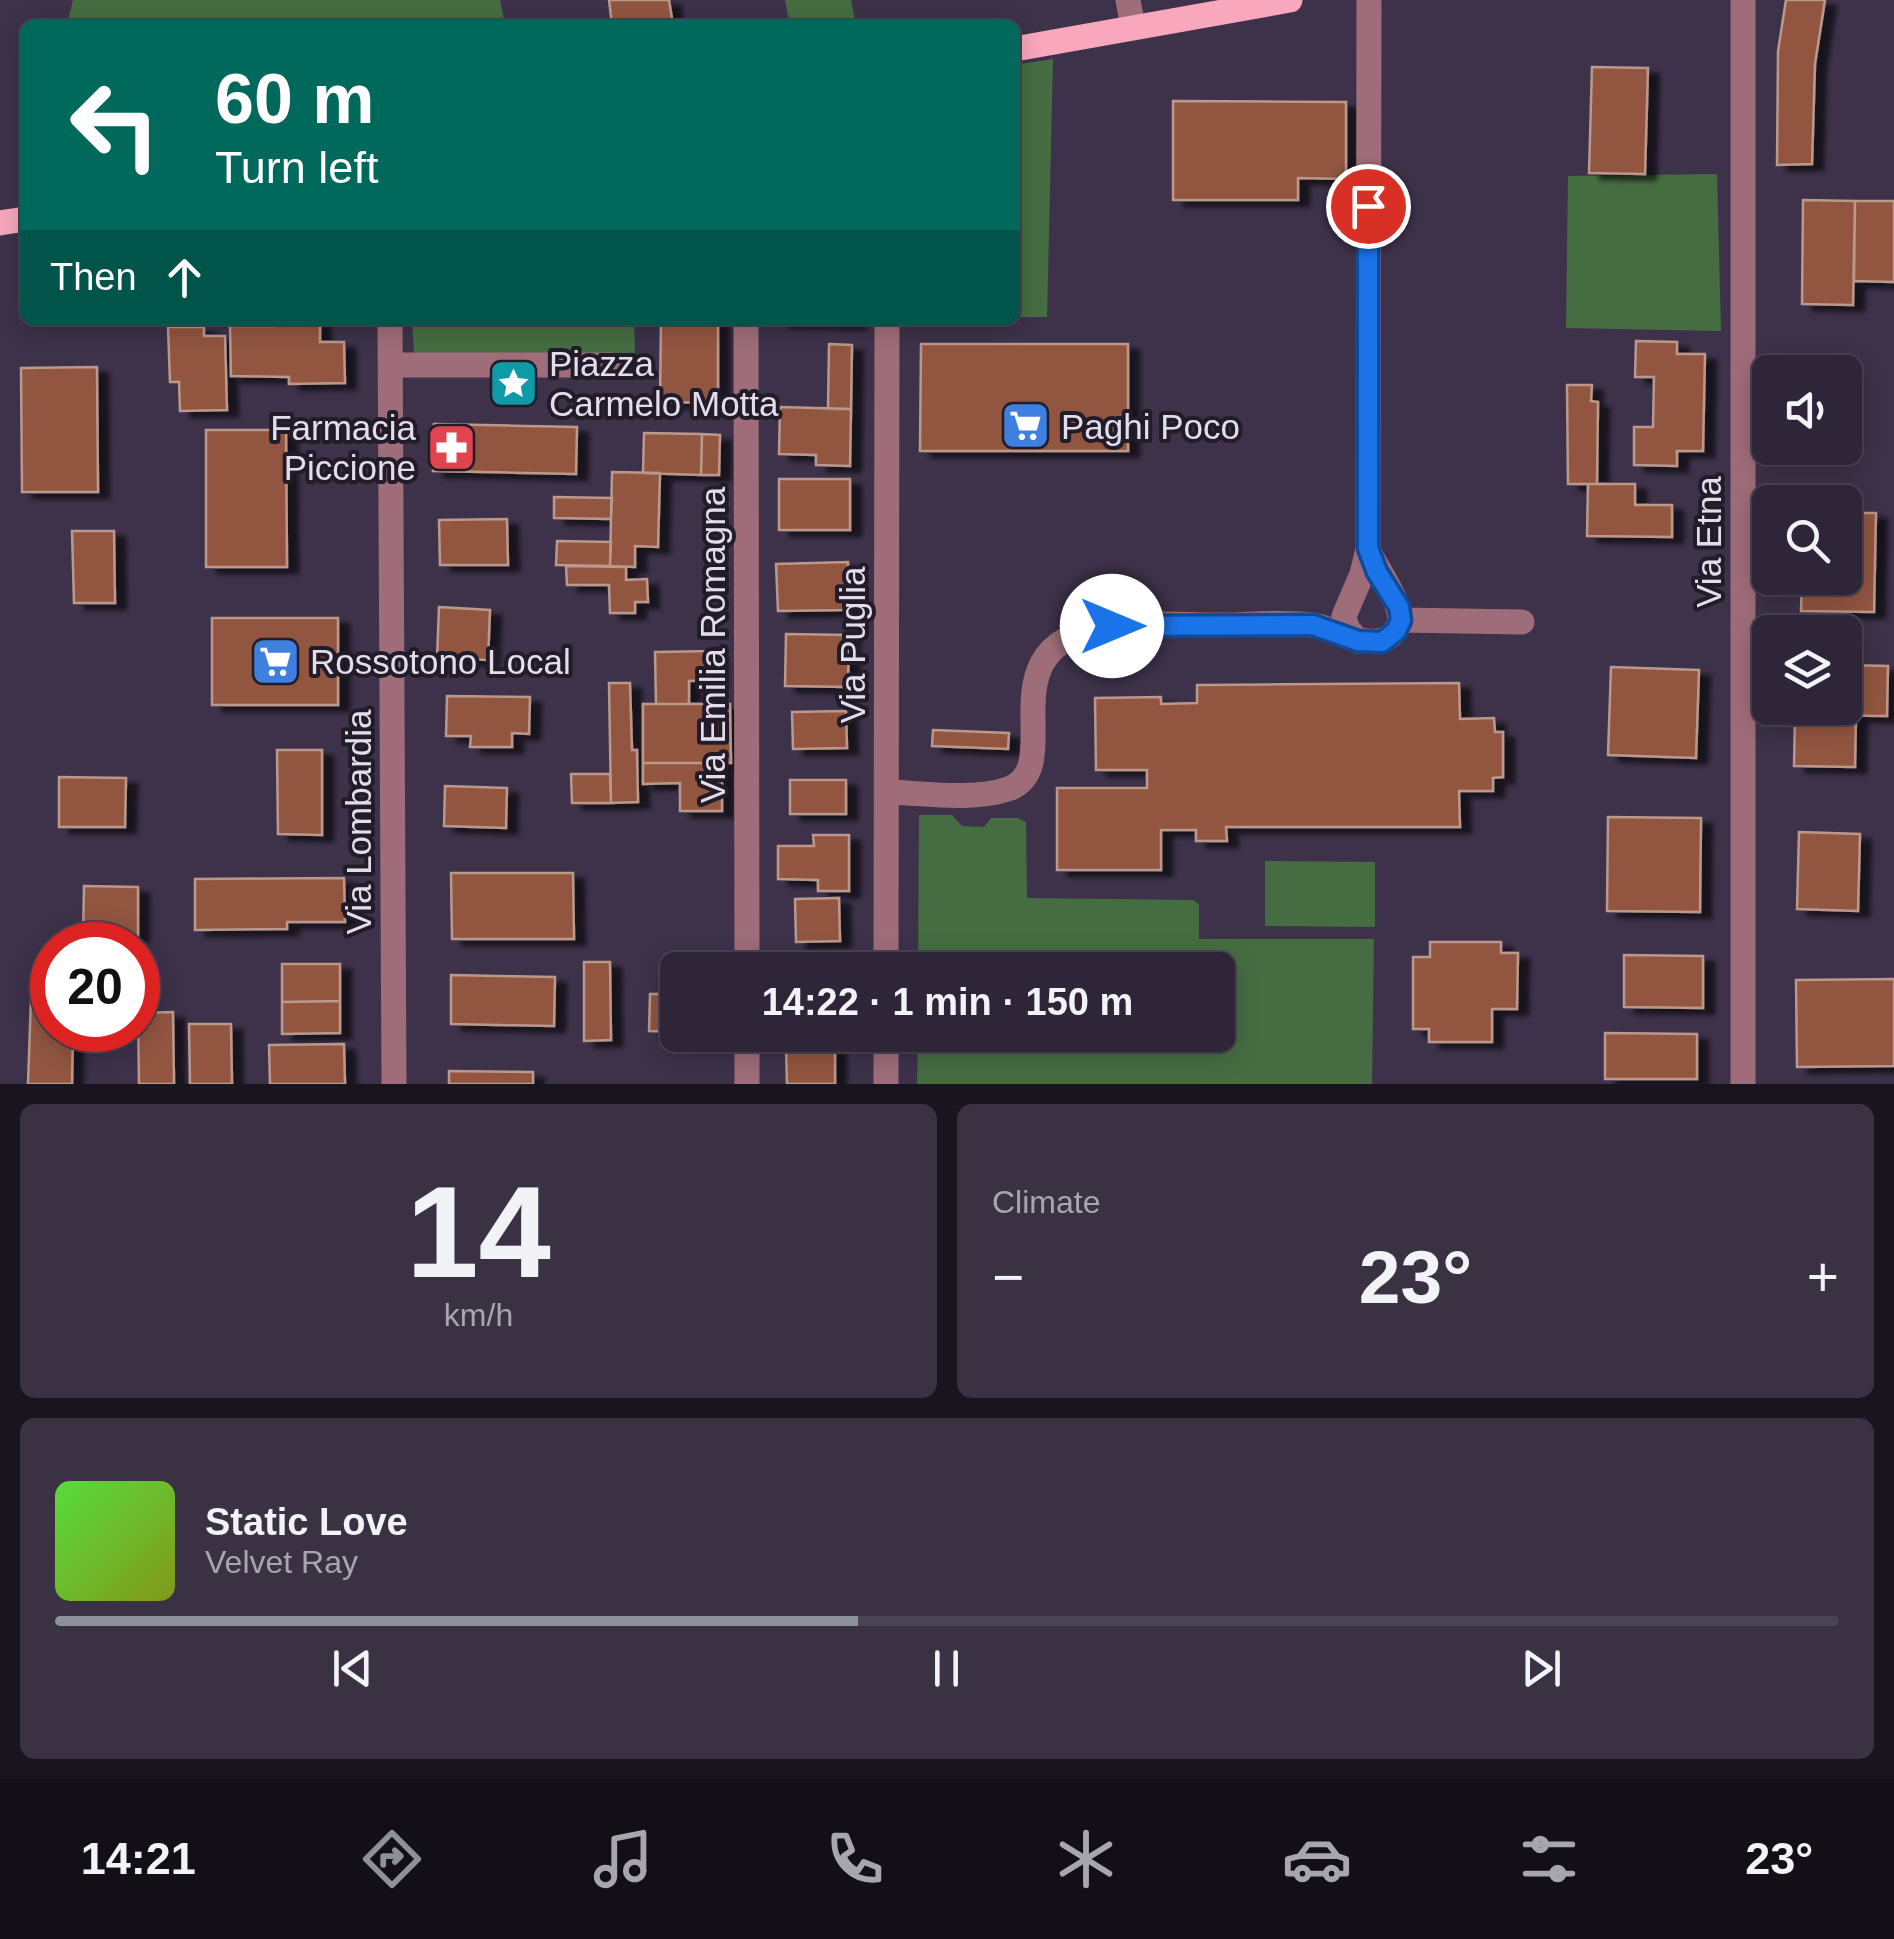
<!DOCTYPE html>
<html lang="en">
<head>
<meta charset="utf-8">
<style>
	:root { --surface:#2e2638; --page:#3a3243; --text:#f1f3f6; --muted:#a7a5ae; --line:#494353; --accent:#8c9099 }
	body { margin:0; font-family:Helvetica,sans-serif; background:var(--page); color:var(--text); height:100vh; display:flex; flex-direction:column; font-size:38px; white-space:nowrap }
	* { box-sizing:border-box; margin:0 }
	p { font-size:32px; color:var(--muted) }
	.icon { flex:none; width:55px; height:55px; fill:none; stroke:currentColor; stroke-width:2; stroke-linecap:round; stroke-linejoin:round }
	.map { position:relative; height:1084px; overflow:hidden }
	.sheet { display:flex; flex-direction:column; gap:20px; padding:20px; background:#19151f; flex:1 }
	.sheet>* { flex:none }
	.banner { position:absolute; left:20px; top:20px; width:1000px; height:305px; border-radius:15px; box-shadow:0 5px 25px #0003,0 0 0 2px var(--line); background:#00695c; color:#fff; overflow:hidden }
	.fabs { position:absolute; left:1752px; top:355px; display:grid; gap:20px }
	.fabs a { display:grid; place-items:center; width:110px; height:110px; border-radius:15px; background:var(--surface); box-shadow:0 5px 25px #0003,0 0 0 2px var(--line); font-size:50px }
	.speed { position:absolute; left:30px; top:922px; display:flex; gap:20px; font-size:50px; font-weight:700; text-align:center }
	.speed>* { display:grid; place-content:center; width:130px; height:130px; border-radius:50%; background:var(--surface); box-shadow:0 5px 25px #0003,0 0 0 2px var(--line); line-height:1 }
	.speed .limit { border:15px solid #d22; background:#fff; color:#111 }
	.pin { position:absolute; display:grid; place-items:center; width:85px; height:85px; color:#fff; margin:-42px; border:5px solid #fff; border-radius:50%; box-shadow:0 2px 10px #0007 }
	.me { position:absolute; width:110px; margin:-55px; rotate:90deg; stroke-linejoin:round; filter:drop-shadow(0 0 8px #0008) }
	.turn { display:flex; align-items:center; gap:35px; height:210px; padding:0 30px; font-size:45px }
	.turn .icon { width:130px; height:130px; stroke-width:2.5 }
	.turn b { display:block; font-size:70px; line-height:85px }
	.then { display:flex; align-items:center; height:95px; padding:0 30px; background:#0003; gap:20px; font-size:38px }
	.big { font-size:75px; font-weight:700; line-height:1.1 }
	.sheet .widget { flex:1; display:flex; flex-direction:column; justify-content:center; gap:15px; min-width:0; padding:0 35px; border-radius:15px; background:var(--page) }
	.sheet .dial { align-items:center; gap:0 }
	.dial b { font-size:130px; line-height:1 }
	.song { display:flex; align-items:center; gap:30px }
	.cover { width:120px; height:120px; border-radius:15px; background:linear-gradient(135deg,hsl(110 70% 55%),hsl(70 70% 35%)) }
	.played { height:10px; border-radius:5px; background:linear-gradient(90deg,var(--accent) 45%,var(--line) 45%) }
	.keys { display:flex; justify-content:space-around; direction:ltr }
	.heat { display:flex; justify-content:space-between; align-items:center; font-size:55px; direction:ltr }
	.sheet .tiles { flex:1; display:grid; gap:20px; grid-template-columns:1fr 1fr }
	.widget:last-child { grid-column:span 2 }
	.trip { position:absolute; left:660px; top:952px; width:575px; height:100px; border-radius:15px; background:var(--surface); box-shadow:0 5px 25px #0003,0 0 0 2px var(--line); font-weight:700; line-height:100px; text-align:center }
	.menu { display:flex; height:160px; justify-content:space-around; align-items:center; background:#120f16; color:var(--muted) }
	.menu .icon { width:70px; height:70px }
	.menu .active { color:var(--accent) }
	.menu b { font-size:45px; color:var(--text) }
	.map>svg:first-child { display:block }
</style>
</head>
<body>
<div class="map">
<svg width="1894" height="1084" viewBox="0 0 1894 1084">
	<defs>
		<filter id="shadow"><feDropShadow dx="11" dy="6" stdDeviation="2.5" flood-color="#0009"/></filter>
	</defs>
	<rect width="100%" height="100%" fill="#3d324a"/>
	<path fill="#466d42" d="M73 0H500L505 25H67Z
		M785 0H851L856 25H790Z
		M1053 59 1047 317H1015V65Z
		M1717 174 1721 331 1566 328 1568 176Z
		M412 320H634L635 353 414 355Z
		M919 815H952L962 826 984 827 991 818H1018L1026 822 1027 898 1193 900 1199 904V939H1374L1372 1084H917L918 1035H1218V970H918Z
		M1265 861 1375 862V927L1265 926Z"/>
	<path fill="#925640" stroke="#ba988c" stroke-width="2.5" filter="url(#shadow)" d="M609 0H669L673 25H612Z
		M1786 0H1825L1815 64 1812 164 1777 165 1778 51Z
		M1592 67 1648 68 1645 174 1589 173Z
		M1173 101 1346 102V179L1298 178V200H1173Z
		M1803 200 1855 201 1853 305 1802 304Z
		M1855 201H1894V282L1854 281Z
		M273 320H320V342H344L345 383 289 384V377L231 376 230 326H273Z
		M661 320H718V403L660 402Z
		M778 320H855V323L778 322Z
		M168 327H204V336H225L227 410 180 411 179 382H170Z
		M1636 341 1677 342V354H1705L1703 451H1677V466L1634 465V427H1653L1654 377H1635Z
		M829 344 852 345 851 409H828Z
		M921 344H1128V451H920Z
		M97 367 98 492H22L21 368Z
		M1567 385H1592L1591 401 1598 402 1597 484H1568Z
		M780 407 851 409 850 466 816 465V455L779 454Z
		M434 424 577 427 576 474 433 471Z
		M206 430H286L287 567H206Z
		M644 433 702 434 701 475 643 473Z
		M702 434 720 435 719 475H701Z
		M612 472 660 473 658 547 635 546V567L610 566Z
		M779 479H850V530H779Z
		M1588 484H1635V505H1672V537L1587 536Z
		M554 497 612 498 611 519 554 518Z
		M1845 513H1876L1874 612 1801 611 1802 578H1845Z
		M507 519 508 565H440L439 520Z
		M72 531H114L115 603H74Z
		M557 541 611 542 610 566 556 565Z
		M848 562 849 610 778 611 776 564Z
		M566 566 626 567V580L647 579 648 602H635V613H610L609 585H567Z
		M439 607 490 610 488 660 437 658Z
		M212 618H338V705H212Z
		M786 634 849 635 848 687 785 686Z
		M715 651 716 680 689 681V704H656L655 652Z
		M1845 665 1888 666 1887 716 1795 715V708H1845Z
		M1611 667 1699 670 1696 758 1608 755Z
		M609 683H630L632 750H637L638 802 611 803Z
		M1459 683 1460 719 1494 718 1495 732H1503V777L1493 778V791H1459L1460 827H1226L1227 841H1196V830H1161V870H1057V788H1147V770H1096L1095 698 1161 697V704L1197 703V685Z
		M447 696 530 697 529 734 512 733V747H470L471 736H446Z
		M643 704H730L731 763H643Z
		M846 711 847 748 793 749 792 712Z
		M1795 715 1856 716 1855 767 1794 766Z
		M933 730 1009 733 1008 749 932 746Z
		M277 750H322V835L278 834Z
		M643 763H722V811H680V783L643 784Z
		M571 774H610L611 803H572Z
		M59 777 126 778 125 827H59Z
		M790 780H846V814H790Z
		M445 786 507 788 506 828 444 826Z
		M1608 817 1701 818 1700 912 1607 911Z
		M1799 832 1860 834 1858 911 1797 909Z
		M813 835H849V891H818V880L778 879V846H814Z
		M451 873H573L574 939H452Z
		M344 878 345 922H287V929L195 930V879Z
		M84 886 138 887V936H83Z
		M839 898 840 941 796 942 795 899Z
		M1430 942H1501V953H1518L1517 1009H1492V1042H1429V1029H1413V957H1430Z
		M1624 955 1703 956V1008L1624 1007Z
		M584 962H610L611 1040 584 1041Z
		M282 964H340V1001L282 1002Z
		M451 975 555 977 554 1026 451 1024Z
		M1894 979V1066L1797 1067 1796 980Z
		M650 994H678V1032L649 1031Z
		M31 998 52 999V1030H73L72 1084H28Z
		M340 1001V1033L282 1034V1002Z
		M173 1012 174 1084H139L138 1013Z
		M189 1024H231L232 1084H190Z
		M1605 1033 1697 1034V1079H1605Z
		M344 1044 345 1084H270L269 1045Z
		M835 1047V1084H787L786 1048Z
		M449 1071 533 1072V1084H449Z"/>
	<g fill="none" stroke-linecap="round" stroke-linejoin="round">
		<path stroke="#9f6d7a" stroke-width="25" d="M1128 0 1133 27
			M1743 0V1084
			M390 320 394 1084
			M746 320 747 970
			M391 365H611
			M1401 620 1522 622
			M1358 641 1347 628 1344 616 1362 574 1368 549 1369 0
			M887 792C924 793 972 801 1008 789 1072 767 976 642 1112 626 1147 622 1185 625 1219 625 1249 625 1282 621 1311 625 1334 628 1352 643 1377 641 1386 641 1396 633 1399 624 1405 607 1376 568 1368 549
			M886 970 887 320
			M747 1035V1084
			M886 1084V1035"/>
		<path stroke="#f8a7bd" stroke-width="25" d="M1015 49 1290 0
			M0 223 25 219"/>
	</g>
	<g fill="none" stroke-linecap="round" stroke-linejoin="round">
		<defs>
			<path id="route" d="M1112 626 1313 625 1358 641 1382 642 1396 631 1401 620 1399 607 1377 572 1368 548V206"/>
		</defs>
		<use href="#route" stroke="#114b97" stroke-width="25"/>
		<use href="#route" stroke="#1a73e8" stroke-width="18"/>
	</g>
	<defs>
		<symbol id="sight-square" viewBox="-11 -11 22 22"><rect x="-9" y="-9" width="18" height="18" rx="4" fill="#0f9aa8" stroke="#211c27"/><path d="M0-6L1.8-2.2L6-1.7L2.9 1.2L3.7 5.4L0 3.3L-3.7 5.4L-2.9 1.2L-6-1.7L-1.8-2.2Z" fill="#fff"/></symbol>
		<symbol id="supermarket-square" viewBox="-11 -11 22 22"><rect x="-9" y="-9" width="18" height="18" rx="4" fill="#3f7fe0" stroke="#211c27"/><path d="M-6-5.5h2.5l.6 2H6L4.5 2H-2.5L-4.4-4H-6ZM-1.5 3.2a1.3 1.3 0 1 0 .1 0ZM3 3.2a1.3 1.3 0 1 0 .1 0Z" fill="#fff"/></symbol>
		<symbol id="pharmacy-square" viewBox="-11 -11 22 22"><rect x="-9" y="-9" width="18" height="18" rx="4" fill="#e0444e" stroke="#211c27"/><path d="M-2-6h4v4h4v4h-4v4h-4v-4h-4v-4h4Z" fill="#fff"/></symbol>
	</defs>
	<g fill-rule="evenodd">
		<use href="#sight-square" x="486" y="356" width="55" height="55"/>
		<use href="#supermarket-square" x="998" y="398" width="55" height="55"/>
		<use href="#pharmacy-square" x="424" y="420" width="55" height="55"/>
		<use href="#supermarket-square" x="248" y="634" width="55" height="55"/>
	</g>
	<g text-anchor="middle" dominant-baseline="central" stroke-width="8" stroke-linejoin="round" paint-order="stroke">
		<g font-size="35" fill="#e3dcec" stroke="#211c27" text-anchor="start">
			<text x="549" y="363">Piazza<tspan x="549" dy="40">Carmelo Motta</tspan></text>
			<text x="1061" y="426">Paghi Poco</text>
			<text x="416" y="427" text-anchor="end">Farmacia<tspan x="416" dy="40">Piccione</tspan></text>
			<text x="310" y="661">Rossotono Local</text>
		</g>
		<g font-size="35" fill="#e3dcec" stroke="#211c27">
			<text transform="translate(1708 542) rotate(-90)">Via Etna</text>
			<text transform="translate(712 645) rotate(-90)">Via Emilia Romagna</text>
			<text transform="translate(852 645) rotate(-90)">Via Puglia</text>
			<text transform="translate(358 822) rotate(-90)">Via Lombardia</text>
		</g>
	</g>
</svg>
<div class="fabs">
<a><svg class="icon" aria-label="sound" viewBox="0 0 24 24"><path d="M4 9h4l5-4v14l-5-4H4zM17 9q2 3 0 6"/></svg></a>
<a><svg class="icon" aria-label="search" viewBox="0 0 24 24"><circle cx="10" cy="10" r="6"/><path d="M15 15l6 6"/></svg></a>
<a><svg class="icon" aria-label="layers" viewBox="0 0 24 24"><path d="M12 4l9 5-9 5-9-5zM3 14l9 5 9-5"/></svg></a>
</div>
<div class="speed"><div class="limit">20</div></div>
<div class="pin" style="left:1368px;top:206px;background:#d93025"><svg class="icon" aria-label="arrive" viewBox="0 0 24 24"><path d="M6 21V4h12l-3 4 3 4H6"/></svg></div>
<svg class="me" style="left:1112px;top:626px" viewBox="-20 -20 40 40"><circle r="19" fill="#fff"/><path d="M0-13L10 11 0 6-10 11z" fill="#1a73e8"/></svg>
<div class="trip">14:22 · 1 min · 150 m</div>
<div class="banner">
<div class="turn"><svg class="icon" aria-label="left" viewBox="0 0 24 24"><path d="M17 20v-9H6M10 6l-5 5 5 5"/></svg><div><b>60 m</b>Turn left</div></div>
<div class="then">Then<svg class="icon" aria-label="ahead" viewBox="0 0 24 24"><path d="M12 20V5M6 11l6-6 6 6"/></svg></div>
</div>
</div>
<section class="sheet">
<div class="tiles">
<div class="widget dial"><b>14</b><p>km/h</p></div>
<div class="widget"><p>Climate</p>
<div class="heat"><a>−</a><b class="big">23°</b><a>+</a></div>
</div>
<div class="widget">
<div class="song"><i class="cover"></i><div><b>Static Love</b><p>Velvet Ray</p></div></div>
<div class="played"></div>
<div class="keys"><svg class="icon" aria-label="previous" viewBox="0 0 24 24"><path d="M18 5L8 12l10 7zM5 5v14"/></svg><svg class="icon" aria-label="pause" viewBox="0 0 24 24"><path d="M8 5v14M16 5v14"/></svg><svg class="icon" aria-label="next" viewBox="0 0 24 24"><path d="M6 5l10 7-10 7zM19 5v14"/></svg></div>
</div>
</div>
</section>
<nav class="menu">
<b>14:21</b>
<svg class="icon active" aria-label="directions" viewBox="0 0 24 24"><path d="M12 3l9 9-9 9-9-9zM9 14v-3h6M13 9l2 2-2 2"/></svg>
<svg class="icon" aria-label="music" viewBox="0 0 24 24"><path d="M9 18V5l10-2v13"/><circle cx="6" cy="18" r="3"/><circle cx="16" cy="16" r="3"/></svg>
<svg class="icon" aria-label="phone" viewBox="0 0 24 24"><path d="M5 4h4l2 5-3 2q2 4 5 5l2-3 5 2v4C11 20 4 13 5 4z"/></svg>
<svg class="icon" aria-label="climate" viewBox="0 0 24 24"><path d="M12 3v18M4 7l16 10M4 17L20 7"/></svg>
<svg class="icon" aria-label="car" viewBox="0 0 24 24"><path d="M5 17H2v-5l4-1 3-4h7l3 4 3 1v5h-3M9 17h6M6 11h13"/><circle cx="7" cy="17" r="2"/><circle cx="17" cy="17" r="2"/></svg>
<svg class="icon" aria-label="filters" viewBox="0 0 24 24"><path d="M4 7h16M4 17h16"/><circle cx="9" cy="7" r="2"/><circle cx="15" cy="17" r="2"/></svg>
<b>23°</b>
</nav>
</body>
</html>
